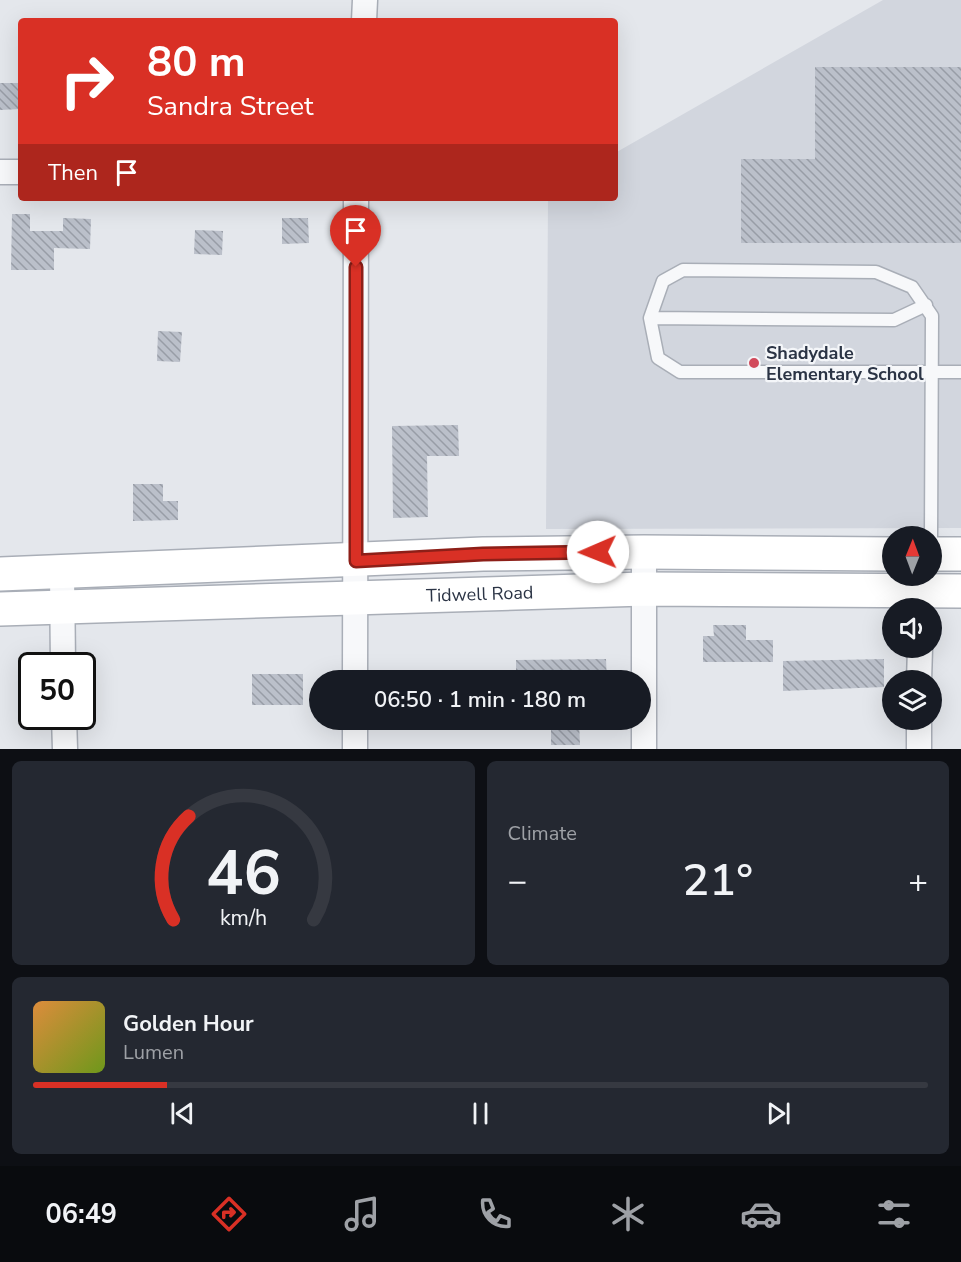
<!DOCTYPE html>
<html lang="en">
<head>
<meta charset="utf-8">
<style>
	:root { --surface:#171b24; --page:#242831; --text:#f1f3f6; --muted:#9ea1a6; --line:#363941; --accent:#d93025 }
	body { margin:0; font-family:"Nunito Sans",sans-serif; background:var(--page); color:var(--text); height:100vh; display:flex; flex-direction:column; font-size:22px; white-space:nowrap }
	* { box-sizing:border-box; margin:0 }
	p { font-size:20px; color:var(--muted) }
	.icon { flex:none; width:33px; height:33px; fill:none; stroke:currentColor; stroke-width:2; stroke-linecap:round; stroke-linejoin:round }
	.map { position:relative; height:749px; overflow:hidden }
	.drawer { display:flex; flex-direction:column; gap:12px; padding:12px; background:#0d0f14; flex:1 }
	.drawer>* { flex:none }
	.guide { position:absolute; left:18px; top:18px; width:600px; height:183px; border-radius:6px; box-shadow:0 6px 24px #0002; background:#d93025; color:#fff; overflow:hidden }
	.needle { width:39px; rotate:1deg }
	.tools { position:absolute; left:882px; top:526px; display:grid; gap:12px }
	.tools a { display:grid; place-items:center; width:60px; height:60px; border-radius:50%; background:var(--surface); box-shadow:0 6px 24px #0002; font-size:30px }
	.speed { position:absolute; left:18px; top:652px; display:flex; gap:12px; font-size:30px; font-weight:700; text-align:center }
	.speed>* { display:grid; place-content:center; width:78px; height:78px; border-radius:50%; background:var(--surface); box-shadow:0 6px 24px #0002; line-height:1 }
	.speed .limit { border:3px solid #111; border-radius:9px; background:#fff; color:#111 }
	.pin { position:absolute; display:grid; place-items:center; width:51px; height:51px; color:#fff; margin:-62px -26px; border-radius:50% 50% 50% 0; rotate:-45deg; box-shadow:0 0 6px #0007 }
	.pin .icon { rotate:45deg }
	.me { position:absolute; width:66px; margin:-33px; rotate:269deg; stroke-linejoin:round; filter:drop-shadow(0 0 4px #0008) }
	.turn { display:flex; align-items:center; gap:21px; height:126px; padding:0 30px; font-size:27px }
	.turn .icon { width:78px; height:78px; stroke-width:2.5 }
	.turn b { display:block; font-size:42px; line-height:51px }
	.then { display:flex; align-items:center; height:57px; padding:0 30px; background:#0003; gap:12px; font-size:22px }
	.big { font-size:45px; font-weight:600; line-height:1.1 }
	.drawer .card { flex:1; display:flex; flex-direction:column; justify-content:center; gap:9px; min-width:0; padding:0 21px; border-radius:9px; background:var(--page) }
	.drawer .dial { align-items:center; gap:0 }
	.dial svg { height:156px; overflow:visible; fill:none; stroke:var(--line); stroke-width:7; stroke-linecap:round; text-anchor:middle }
	.dial text { fill:var(--text); stroke:none }
	.song { display:flex; align-items:center; gap:18px }
	.cover { width:72px; height:72px; border-radius:9px; background:linear-gradient(135deg,hsl(30 70% 55%),hsl(80 70% 35%)) }
	.played { height:6px; border-radius:3px; background:linear-gradient(90deg,var(--accent) 15%,var(--line) 15%) }
	.keys { display:flex; justify-content:space-around; direction:ltr }
	.heat { display:flex; justify-content:space-between; align-items:center; font-size:33px; direction:ltr }
	.drawer .tiles { flex:1; display:grid; gap:12px; grid-template-columns:1fr 1fr }
	.card:last-child { grid-column:span 2 }
	.trip { position:absolute; left:309px; top:670px; width:342px; height:60px; border-radius:30px; background:var(--surface); box-shadow:0 6px 24px #0002; font-weight:600; line-height:60px; text-align:center }
	.menu { display:flex; height:96px; justify-content:space-around; align-items:center; background:#090b0e; color:var(--muted) }
	.menu .icon { width:42px; height:42px }
	.menu .on { color:var(--accent) }
	.menu b { font-size:27px; color:var(--text) }
	.map>svg:first-child { display:block }
</style>
</head>
<body>
<div class="map">
<svg width="961" height="749" viewBox="0 0 961 749">
	<defs>
		<pattern id="building-back-hatch" width="6" height="6" patternUnits="userSpaceOnUse" patternTransform="scale(1.5)"><rect width="6" height="6" fill="#bbc0ca"/><path d="M-1 5l2 2M0 0l6 6M5-1l2 2" fill="none" stroke="#989da6"/></pattern>
	</defs>
	<rect width="100%" height="100%" fill="#e4e7ec"/>
	<path fill="#d2d6de" d="M883 0H961V528L546 529 548 198H615V153Z"/>
	<path fill="url(#building-back-hatch)" d="M815 67H961V243H741V159H815Z
		M0 83H21V109L0 110Z
		M12 214H30V231H63V218L91 219 90 249 54 248V270H11Z
		M282 218H308L309 243 282 244Z
		M195 230 223 231 222 255 194 254Z
		M158 331 182 332 180 362 157 361Z
		M458 425 459 456H427L428 517 393 518 392 426Z
		M133 484H163V501H178V520L133 521Z
		M713 625H746V640H773V662H703V636H714Z
		M606 659 607 681H516V660Z
		M884 659V687L783 691V661Z
		M252 674H303V705H252Z
		M551 720H579L580 745H551Z"/>
	<g fill="none" stroke-linecap="round" stroke-linejoin="round">
		<defs>
			<path id="lane" d="M650 318 894 320 926 305
				M931 537 932 316 912 287 876 272 683 270 663 281 650 318 658 358 680 372H961"/>
			<path id="street" d="M364 21 365 0
				M0 172H21
				M644 552V749
				M62 573 63 666
				M355 681 356 198
				M919 681 920 648
				M64 717 65 749
				M355 720V749
				M919 749V720"/>
			<g id="secondary">
				<path d="M932 554H961"/>
				<path d="M0 574 483 554 644 552 892 554"/>
				<path id="s1" d="M0 609 644 589 961 591"/>
			</g>
		</defs>
		<use href="#lane" stroke="#a9aeb7" stroke-width="15"/>
		<use href="#street" stroke="#a9aeb7" stroke-width="27"/>
		<use href="#secondary" stroke="#a9aeb7" stroke-width="36"/>
		<use href="#lane" stroke="#f7f8fa" stroke-width="12"/>
		<use href="#street" stroke="#f7f8fa" stroke-width="24"/>
		<use href="#secondary" stroke="#fff" stroke-width="33"/>
	</g>
	<g fill="none" stroke-linecap="round" stroke-linejoin="round">
		<defs>
			<path id="route" d="M356 267V561L483 554 598 552"/>
		</defs>
		<use href="#route" stroke="#8d1f18" stroke-width="15"/>
		<use href="#route" stroke="#d93025" stroke-width="10"/>
	</g>
	<circle fill="#d1495b" stroke="#f4f6f9" stroke-width="2" cx="754" cy="363" r="6"/>
	<g text-anchor="middle" dominant-baseline="central" stroke-width="4.5" stroke-linejoin="round" paint-order="stroke">
		<g font-size="18" font-weight="bold" fill="#2b3445" stroke="#f4f6f9" text-anchor="start">
			<text x="766" y="353">Shadydale<tspan x="766" dy="21">Elementary School</tspan></text>
		</g>
		<g font-size="18" fill="#2b3445" stroke="#f4f6f9">
			<text stroke="none"><textPath href="#s1" startOffset="480">Tidwell Road</textPath></text>
		</g>
	</g>
</svg>
<div class="tools">
<a><svg class="needle" viewBox="-14 -14 28 28"><path d="M0-13l5 13h-10z" fill="#e53935"/><path d="M0 13l5-13h-10z" fill="#9ea1a6"/></svg></a>
<a><svg class="icon" aria-label="sound" viewBox="0 0 24 24"><path d="M4 9h4l5-4v14l-5-4H4zM17 9q2 3 0 6"/></svg></a>
<a><svg class="icon" aria-label="layers" viewBox="0 0 24 24"><path d="M12 4l9 5-9 5-9-5zM3 14l9 5 9-5"/></svg></a>
</div>
<div class="speed"><div class="limit">50</div></div>
<div class="pin" style="left:356px;top:267px;background:#d93025"><svg class="icon" aria-label="arrive" viewBox="0 0 24 24"><path d="M6 21V4h12l-3 4 3 4H6"/></svg></div>
<svg class="me" style="left:598px;top:552px" viewBox="-20 -20 40 40"><circle r="19" fill="#fff"/><path d="M0-13L10 11 0 6-10 11z" fill="#d93025"/></svg>
<div class="trip">06:50 · 1 min · 180 m</div>
<div class="guide">
<div class="turn"><svg class="icon" aria-label="right" viewBox="0 0 24 24"><path d="M7 20v-9h11M14 6l5 5-5 5"/></svg><div><b>80 m</b>Sandra Street</div></div>
<div class="then">Then<svg class="icon" aria-label="arrive" viewBox="0 0 24 24"><path d="M6 21V4h12l-3 4 3 4H6"/></svg></div>
</div>
</div>
<section class="drawer">
<div class="tiles">
<div class="card dial"><svg viewBox="0 0 100 80">
<path d="M14 69A42 42 0 1 1 86 69"/>
<path d="M14 69A42 42 0 0 1 22 16" stroke="#d93025"/>
<text x="50" y="56" font-size="32" font-weight="700">46</text>
<text x="50" y="72" font-size="11">km/h</text>
</svg></div>
<div class="card"><p>Climate</p>
<div class="heat"><a>−</a><b class="big">21°</b><a>+</a></div>
</div>
<div class="card">
<div class="song"><i class="cover"></i><div><b>Golden Hour</b><p>Lumen</p></div></div>
<div class="played"></div>
<div class="keys"><svg class="icon" aria-label="previous" viewBox="0 0 24 24"><path d="M18 5L8 12l10 7zM5 5v14"/></svg><svg class="icon" aria-label="pause" viewBox="0 0 24 24"><path d="M8 5v14M16 5v14"/></svg><svg class="icon" aria-label="next" viewBox="0 0 24 24"><path d="M6 5l10 7-10 7zM19 5v14"/></svg></div>
</div>
</div>
</section>
<nav class="menu">
<b>06:49</b>
<svg class="icon on" aria-label="directions" viewBox="0 0 24 24"><path d="M12 3l9 9-9 9-9-9zM9 14v-3h6M13 9l2 2-2 2"/></svg>
<svg class="icon" aria-label="music" viewBox="0 0 24 24"><path d="M9 18V5l10-2v13"/><circle cx="6" cy="18" r="3"/><circle cx="16" cy="16" r="3"/></svg>
<svg class="icon" aria-label="phone" viewBox="0 0 24 24"><path d="M5 4h4l2 5-3 2q2 4 5 5l2-3 5 2v4C11 20 4 13 5 4z"/></svg>
<svg class="icon" aria-label="climate" viewBox="0 0 24 24"><path d="M12 3v18M4 7l16 10M4 17L20 7"/></svg>
<svg class="icon" aria-label="car" viewBox="0 0 24 24"><path d="M5 17H2v-5l4-1 3-4h7l3 4 3 1v5h-3M9 17h6M6 11h13"/><circle cx="7" cy="17" r="2"/><circle cx="17" cy="17" r="2"/></svg>
<svg class="icon" aria-label="filters" viewBox="0 0 24 24"><path d="M4 7h16M4 17h16"/><circle cx="9" cy="7" r="2"/><circle cx="15" cy="17" r="2"/></svg>
</nav>
</body>
</html>
